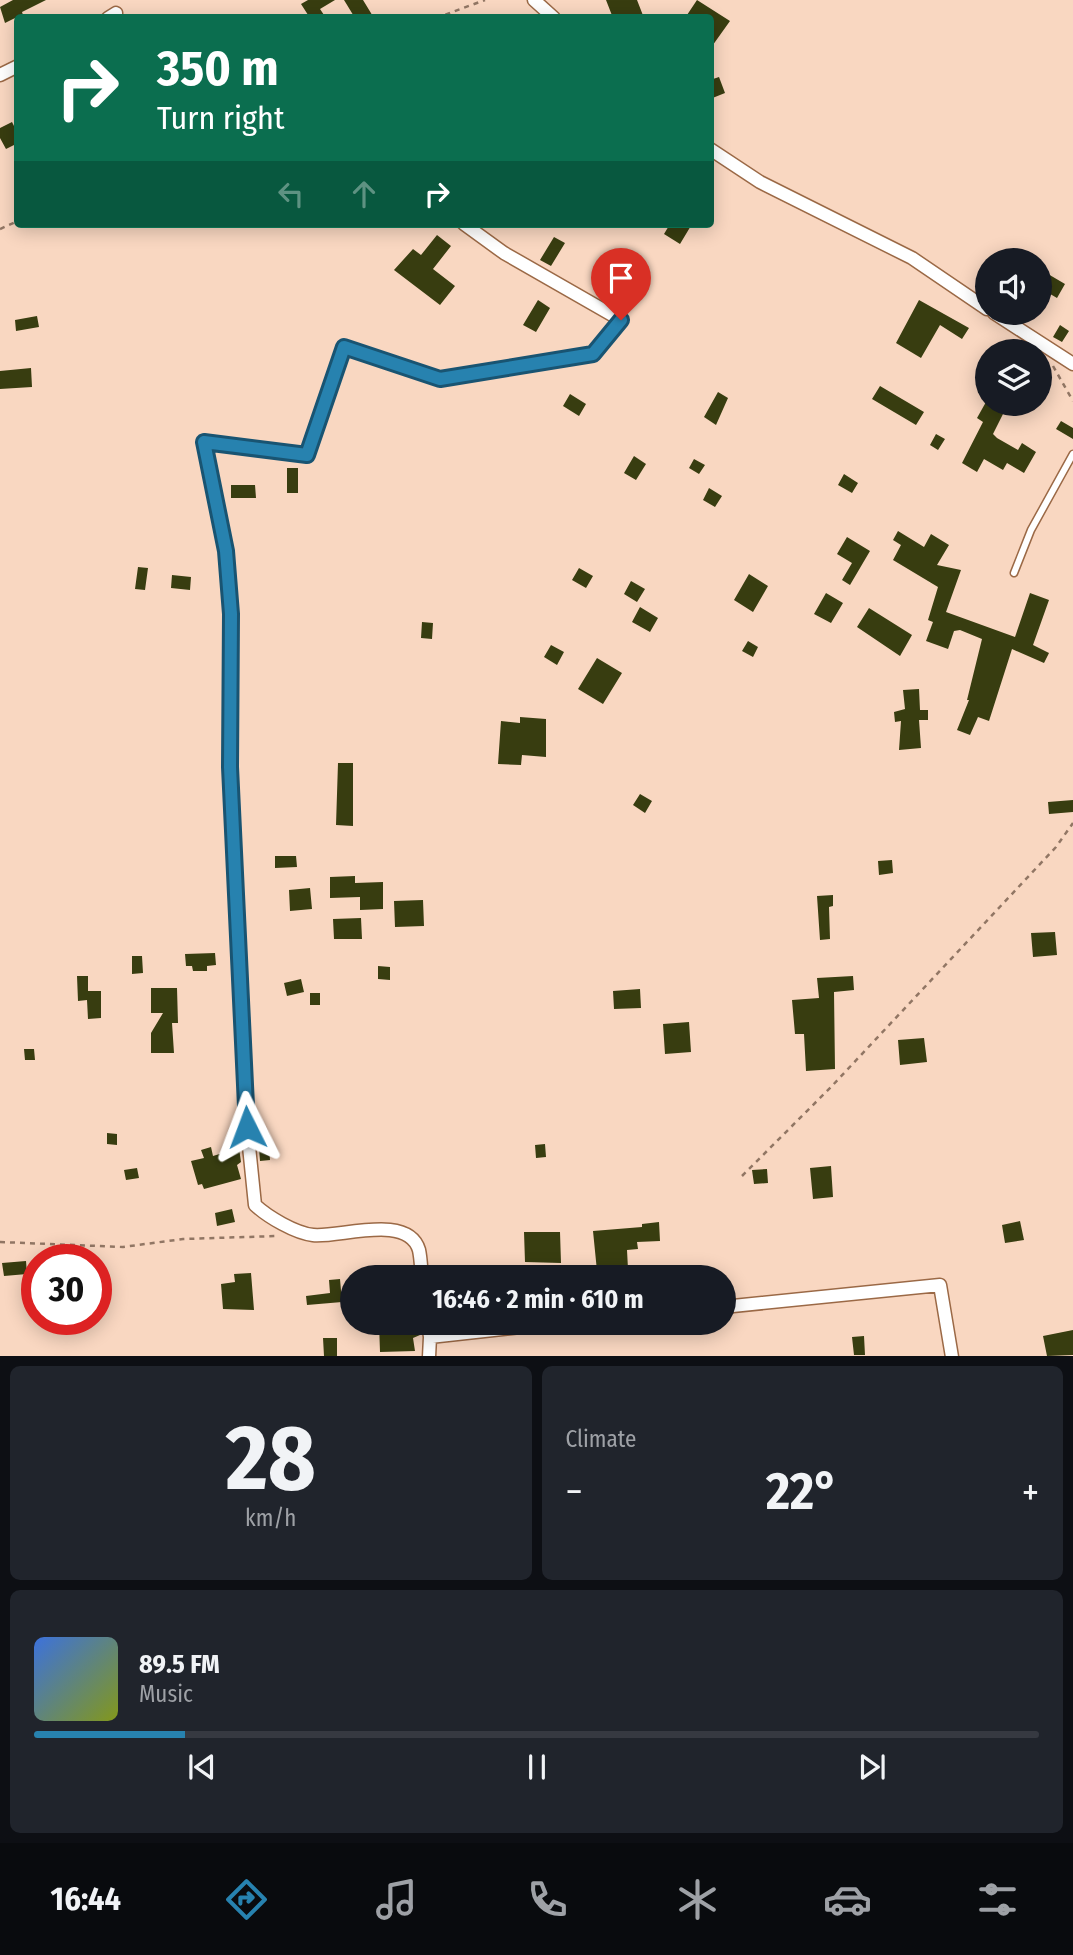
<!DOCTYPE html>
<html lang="en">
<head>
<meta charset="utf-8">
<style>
	:root { --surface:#171b24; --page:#20242c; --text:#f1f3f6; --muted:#9ea1a6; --line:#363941; --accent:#2782af }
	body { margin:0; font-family:"Fira Sans Condensed",sans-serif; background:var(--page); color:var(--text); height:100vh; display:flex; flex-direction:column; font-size:26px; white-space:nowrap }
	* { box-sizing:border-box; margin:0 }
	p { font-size:23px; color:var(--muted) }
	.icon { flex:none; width:38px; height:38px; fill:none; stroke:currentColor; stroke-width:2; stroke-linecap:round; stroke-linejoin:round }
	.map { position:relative; height:1356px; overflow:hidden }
	.panel { display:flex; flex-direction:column; gap:10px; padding:10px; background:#0d0f14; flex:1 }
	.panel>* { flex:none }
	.guide { position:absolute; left:14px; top:14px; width:700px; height:214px; border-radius:7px; box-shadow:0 4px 18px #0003; background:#0b6e4f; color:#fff; overflow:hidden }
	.tools { position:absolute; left:975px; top:248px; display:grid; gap:14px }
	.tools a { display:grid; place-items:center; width:77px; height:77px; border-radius:50%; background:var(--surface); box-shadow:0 4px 18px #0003; font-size:35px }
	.speed { position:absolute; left:21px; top:1244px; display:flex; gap:14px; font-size:35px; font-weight:700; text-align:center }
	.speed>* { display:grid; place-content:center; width:91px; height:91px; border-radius:50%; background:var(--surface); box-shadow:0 4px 18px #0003; line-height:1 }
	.speed .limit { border:10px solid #d22; background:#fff; color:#111 }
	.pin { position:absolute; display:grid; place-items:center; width:60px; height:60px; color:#fff; margin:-72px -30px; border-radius:50% 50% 50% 0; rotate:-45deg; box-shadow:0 0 7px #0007 }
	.pin .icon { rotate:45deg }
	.me { position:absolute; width:77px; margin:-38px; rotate:357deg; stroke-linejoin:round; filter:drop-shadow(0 0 5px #0008) }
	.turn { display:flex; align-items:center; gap:24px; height:147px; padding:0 28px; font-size:32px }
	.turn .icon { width:91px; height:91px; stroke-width:2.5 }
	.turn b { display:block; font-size:49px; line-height:60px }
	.lanes { display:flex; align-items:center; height:66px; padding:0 28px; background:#0003; justify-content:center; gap:35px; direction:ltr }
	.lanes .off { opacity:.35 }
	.big { font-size:52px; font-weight:700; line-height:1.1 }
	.panel .widget { flex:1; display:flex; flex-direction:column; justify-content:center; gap:10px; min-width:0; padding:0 24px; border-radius:10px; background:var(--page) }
	.panel .dial { align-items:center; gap:0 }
	.dial b { font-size:91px; line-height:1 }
	.song { display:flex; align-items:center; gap:21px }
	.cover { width:84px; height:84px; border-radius:10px; background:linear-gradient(135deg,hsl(220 70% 55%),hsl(70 70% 35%)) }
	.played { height:7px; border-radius:4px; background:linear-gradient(90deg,var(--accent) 15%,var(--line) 15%) }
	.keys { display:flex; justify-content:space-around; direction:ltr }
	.heat { display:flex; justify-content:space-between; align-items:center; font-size:38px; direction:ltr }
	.panel .tiles { flex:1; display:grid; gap:10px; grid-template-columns:1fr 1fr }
	.widget:last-child { grid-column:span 2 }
	.trip { position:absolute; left:340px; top:1265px; width:396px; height:70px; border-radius:35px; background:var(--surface); box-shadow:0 4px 18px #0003; font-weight:700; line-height:70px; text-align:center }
	.dock { display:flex; height:112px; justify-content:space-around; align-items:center; background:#090b0e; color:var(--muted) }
	.dock .icon { width:49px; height:49px }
	.dock .on { color:var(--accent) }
	.dock b { font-size:32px; color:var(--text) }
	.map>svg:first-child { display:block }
</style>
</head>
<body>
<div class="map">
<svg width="1073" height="1357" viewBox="0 0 1073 1357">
	<rect width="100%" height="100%" fill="#f9d7c1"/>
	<path fill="#383d10" d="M13 0H46L22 12 24 18H15L5 23 0 7Z
		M308 0H335L320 9 326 18H310L301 4Z
		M344 0H363L374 18H355Z
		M606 0H637L644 18H613Z
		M697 0 730 21 710 49V18H685Z
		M719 77 725 93 710 99V80Z
		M12 122 14 126 18 124V143L6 149 0 138V128Z
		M670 224H692L680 244 664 234Z
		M437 235 451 246 433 269 455 286 440 305 394 270 413 249 421 255Z
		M554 237 565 243 551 266 540 260Z
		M599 264 621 277 616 287 594 274Z
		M1048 274 1065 284 1057 298 1040 288Z
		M538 300 550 308 536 332 523 325Z
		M919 300 969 328 962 339 940 325 921 358 896 343Z
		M37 316 39 327 16 331 15 320Z
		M1060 325 1069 331 1062 342 1053 337Z
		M31 368 32 387 0 389V371Z
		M880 386 924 412 916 425 872 399Z
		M718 392 728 398 716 425 704 417Z
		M570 394 586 404 579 416 563 406Z
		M986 402 1008 404 993 434 997 438 1018 450 1022 443 1036 452 1024 473 1007 463 1003 470 984 459 977 472 962 463 983 422 977 418Z
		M1061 421 1073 428V439L1056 429Z
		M936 434 945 439 938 450 930 445Z
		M634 456 646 464 636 480 624 473Z
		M694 459 705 465 699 474 689 468Z
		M287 468H298V493H287Z
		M844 474 858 483 852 493 838 485Z
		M231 485H255L256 498H231Z
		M709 488 722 496 715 507 703 500Z
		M898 531 924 547 931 534 949 545 937 565 961 570 946 612 1015 637 1030 593 1049 600 1033 645 1049 653 1044 663 1012 649 989 721 978 717 970 735 957 730 969 700H967L982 639 960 630 954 631 948 649 926 641 933 622 928 620 938 587 893 560 901 545 893 540Z
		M847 537 870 551 850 585 842 580 852 563 837 554Z
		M138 567 148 568 145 590 135 589Z
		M579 568 593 576 586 588 572 580Z
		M749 574 768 586 753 612 734 600Z
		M172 575 191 577 190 590 171 588Z
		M631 581 645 589 637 602 624 594Z
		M826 593 843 603 831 623 814 614Z
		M640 607 658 618 650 632 632 622Z
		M869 608 912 635 900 656 857 627Z
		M422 622 433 623 432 639 421 638Z
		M748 641 758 647 753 657 742 651Z
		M551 645 564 652 557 665 544 657Z
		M597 658 622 673 603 704 578 689Z
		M919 689 920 710H928V720H919L921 748 899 750 901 721 895 722 894 712 905 709 903 690Z
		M520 717 546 719V757L522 755 521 765 498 764 501 721 520 723Z
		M338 763H353V826L336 825Z
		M640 794 652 801 645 813 633 805Z
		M1073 800V812L1049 814 1048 802Z
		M275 856H296L297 867 275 868Z
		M892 860 893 873 879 875 878 861Z
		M355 876V883L383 882V909L360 910V897L330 898V877Z
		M310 888 312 909 290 911 289 890Z
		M833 895V906L829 907 830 939 820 940 817 896Z
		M423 900 424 926 395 927 394 901Z
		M361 918 362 939H334L333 919Z
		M1055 932 1057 955 1033 957 1031 933Z
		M215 953 216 965 207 966V971H193L192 966H186L185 954Z
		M132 956H142L143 973 132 974Z
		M378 966 390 967V980L378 979Z
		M77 976H88V991H101V1018L88 1019 87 1000 78 1001Z
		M853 976 854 990 834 992 835 1069 806 1071 804 1034H795L792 1000 819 998 817 978Z
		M301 979 304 992 287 996 284 983Z
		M151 988H177L178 1023H172L174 1053H151V1033L163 1013H151Z
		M640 989 641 1008 614 1009 613 991Z
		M310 993H320V1005H310Z
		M689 1022 691 1052 665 1054 663 1024Z
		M924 1038 927 1062 900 1065 898 1040Z
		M24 1049H34L35 1060H25Z
		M107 1133 117 1134V1145L107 1144Z
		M268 1135 270 1160 260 1161 258 1136Z
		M545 1144 546 1157 536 1158 535 1145Z
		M211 1147 213 1156 239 1148 241 1162 237 1165 241 1179 204 1189 202 1184 198 1185 191 1161 204 1158 201 1150Z
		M831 1166 833 1197 813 1199 810 1168Z
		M137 1168 139 1178 126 1180 124 1170Z
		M767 1169 768 1183 754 1184 752 1170Z
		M232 1209 235 1222 217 1226 215 1213Z
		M1020 1221 1024 1240 1005 1243 1002 1225Z
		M659 1222 660 1241 637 1242 638 1249 627 1250 628 1269 597 1271 593 1231 642 1227V1224Z
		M524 1232H560L561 1263 525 1262Z
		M26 1261 27 1274 4 1276 2 1263Z
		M251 1273 254 1310 223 1309 221 1284 235 1282 234 1274Z
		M340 1279 342 1302 307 1305 306 1296 330 1293 329 1280Z
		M379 1323 417 1325 420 1335 413 1338 415 1351 380 1352Z
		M1073 1330V1355L1047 1356 1043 1336Z
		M864 1336 865 1355H854L852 1337Z
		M323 1338H337V1356H324Z"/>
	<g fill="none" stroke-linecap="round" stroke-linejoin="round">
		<defs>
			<path id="lane" d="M1014 573 1031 530 1073 454"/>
			<path id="street" d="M534 0 554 18
				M108 18 116 13
				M0 75 18 66
				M710 149 760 182 912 258 987 309
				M994 313 1073 364
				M422 1278C421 1269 421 1259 419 1250 408 1213 339 1238 313 1235 295 1233 268 1217 255 1205L247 1127 230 767 231 614 226 551 204 442 307 455 344 347 440 379 594 354 621 320 504 253 464 224
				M723 1307 940 1285 952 1357
				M428 1323 430 1337 556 1323
				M429 1357 430 1337"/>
		</defs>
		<use href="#lane" stroke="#9b6946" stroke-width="9"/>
		<use href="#street" stroke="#9b6946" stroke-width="15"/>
		<path stroke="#917664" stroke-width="2.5" stroke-dasharray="5 5" stroke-linecap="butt" d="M436 18 485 0
			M0 229 18 221
			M1053 366 1073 401
			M742 1176 831 1087 1056 847 1073 823
			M0 1242 123 1247 183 1239 277 1236"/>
		<use href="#lane" stroke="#fff" stroke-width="6"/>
		<use href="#street" stroke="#fff" stroke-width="12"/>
	</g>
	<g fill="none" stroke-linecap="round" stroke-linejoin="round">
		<defs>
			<path id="route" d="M247 1127 230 767 231 614 226 551 204 442 307 455 344 347 440 379 593 354 621 320"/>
		</defs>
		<use href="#route" stroke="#195472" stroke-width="18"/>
		<use href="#route" stroke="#2782af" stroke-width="12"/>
	</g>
</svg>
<div class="tools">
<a><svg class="icon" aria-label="sound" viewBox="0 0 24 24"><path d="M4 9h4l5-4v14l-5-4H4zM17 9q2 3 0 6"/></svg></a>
<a><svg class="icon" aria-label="layers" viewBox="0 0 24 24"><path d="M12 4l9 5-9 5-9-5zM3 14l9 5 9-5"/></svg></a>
</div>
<div class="speed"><div class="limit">30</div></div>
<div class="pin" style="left:621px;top:320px;background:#d93025"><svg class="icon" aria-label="arrive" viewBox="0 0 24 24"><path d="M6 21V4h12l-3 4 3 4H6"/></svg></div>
<svg class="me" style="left:247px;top:1127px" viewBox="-20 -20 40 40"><path d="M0-17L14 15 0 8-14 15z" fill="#2782af" stroke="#fff" stroke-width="4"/></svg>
<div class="trip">16:46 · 2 min · 610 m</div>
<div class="guide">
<div class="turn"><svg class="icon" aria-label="right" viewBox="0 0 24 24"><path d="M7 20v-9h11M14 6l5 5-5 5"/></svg><div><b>350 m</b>Turn right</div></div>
<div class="lanes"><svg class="icon off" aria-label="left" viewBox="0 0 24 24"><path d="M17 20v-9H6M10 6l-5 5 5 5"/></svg><svg class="icon off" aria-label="ahead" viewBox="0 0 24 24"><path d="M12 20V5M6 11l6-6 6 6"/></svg><svg class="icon" aria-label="right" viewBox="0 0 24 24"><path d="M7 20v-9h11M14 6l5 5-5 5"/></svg></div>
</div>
</div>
<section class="panel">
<div class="tiles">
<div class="widget dial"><b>28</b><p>km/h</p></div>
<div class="widget"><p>Climate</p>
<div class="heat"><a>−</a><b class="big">22°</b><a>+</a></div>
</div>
<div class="widget">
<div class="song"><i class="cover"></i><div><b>89.5 FM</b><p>Music</p></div></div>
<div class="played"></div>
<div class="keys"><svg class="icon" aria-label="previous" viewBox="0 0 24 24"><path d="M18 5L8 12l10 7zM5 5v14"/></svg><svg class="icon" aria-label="pause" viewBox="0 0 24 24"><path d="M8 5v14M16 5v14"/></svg><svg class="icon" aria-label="next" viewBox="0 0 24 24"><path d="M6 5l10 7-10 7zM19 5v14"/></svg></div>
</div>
</div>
</section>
<nav class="dock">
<b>16:44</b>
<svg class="icon on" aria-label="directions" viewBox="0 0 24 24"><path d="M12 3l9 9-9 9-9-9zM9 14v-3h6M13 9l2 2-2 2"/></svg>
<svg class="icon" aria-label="music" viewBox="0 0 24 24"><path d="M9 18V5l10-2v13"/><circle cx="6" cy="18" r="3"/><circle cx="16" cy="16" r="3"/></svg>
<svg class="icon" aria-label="phone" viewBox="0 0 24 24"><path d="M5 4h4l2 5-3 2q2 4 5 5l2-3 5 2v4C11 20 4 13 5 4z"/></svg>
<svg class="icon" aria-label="climate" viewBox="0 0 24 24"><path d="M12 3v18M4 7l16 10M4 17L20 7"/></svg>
<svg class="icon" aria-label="car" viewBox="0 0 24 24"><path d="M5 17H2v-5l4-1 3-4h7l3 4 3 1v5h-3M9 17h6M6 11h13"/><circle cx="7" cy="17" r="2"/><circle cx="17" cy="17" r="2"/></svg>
<svg class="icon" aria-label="filters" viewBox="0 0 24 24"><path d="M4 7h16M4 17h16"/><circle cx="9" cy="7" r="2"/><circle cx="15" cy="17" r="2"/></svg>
</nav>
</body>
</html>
